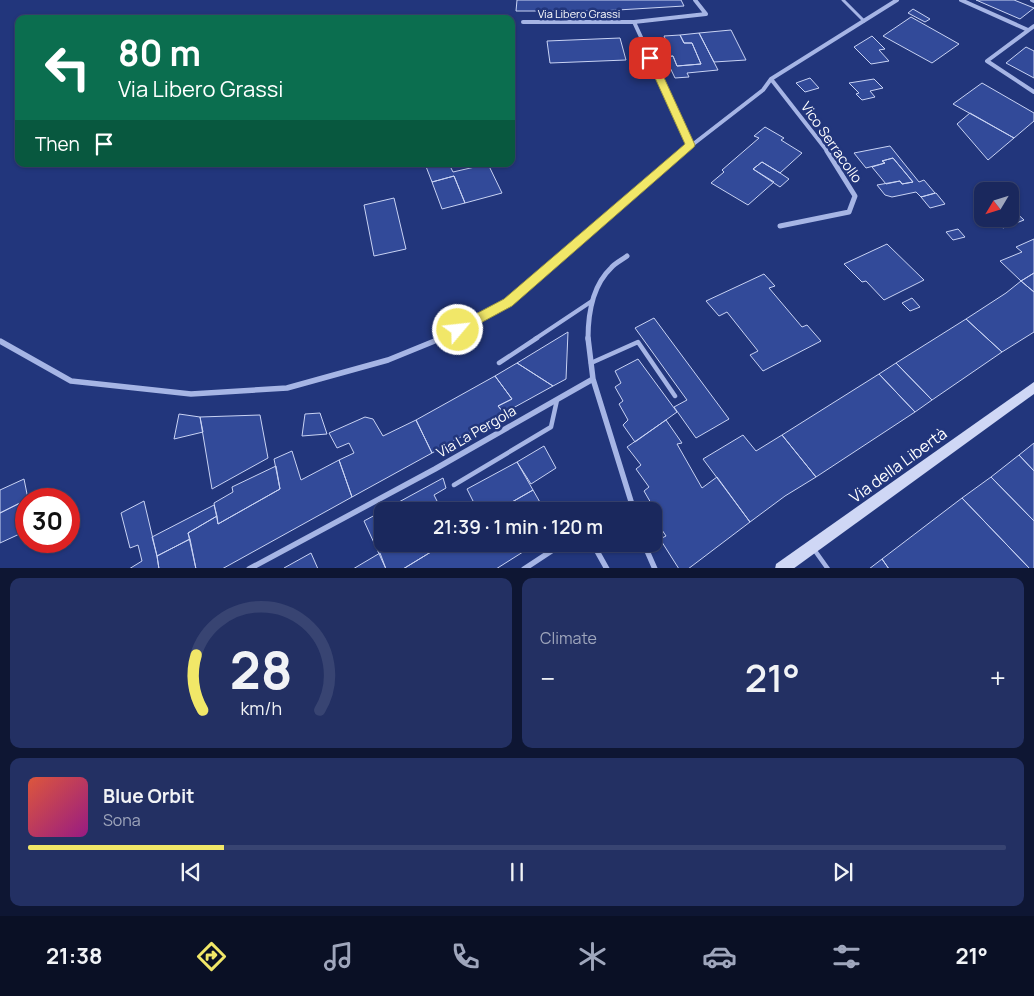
<!DOCTYPE html>
<html lang="en">
<head>
<meta charset="utf-8">
<style>
	:root { --surface:#1a285d; --page:#233063; --text:#f1f3f6; --muted:#9fa6bc; --line:#384472; --accent:#f1e768 }
	body { margin:0; font-family:Manrope,sans-serif; background:var(--page); color:var(--text); height:100vh; display:flex; flex-direction:column; font-size:19px; white-space:nowrap }
	* { box-sizing:border-box; margin:0 }
	p { font-size:16px; color:var(--muted) }
	.icon { flex:none; width:28px; height:28px; fill:none; stroke:currentColor; stroke-width:2; stroke-linecap:round; stroke-linejoin:round }
	.map { position:relative; height:568px; overflow:hidden }
	.details { display:flex; flex-direction:column; gap:10px; padding:10px; background:#0e1633; flex:1 }
	.details>* { flex:none }
	.hud { position:absolute; left:15px; top:15px; width:500px; height:152px; border-radius:10px; box-shadow:0 1px 4px #0004,0 0 0 1px var(--line); background:#0b6e4f; color:#fff; overflow:hidden }
	.needle { width:32px; rotate:232deg }
	.buttons { position:absolute; left:974px; top:182px; display:grid; gap:10px }
	.buttons a { display:grid; place-items:center; width:45px; height:45px; border-radius:10px; background:var(--surface); box-shadow:0 1px 4px #0004,0 0 0 1px var(--line); font-size:25px }
	.speed { position:absolute; left:15px; top:488px; display:flex; gap:10px; font-size:25px; font-weight:700; text-align:center }
	.speed>* { display:grid; place-content:center; width:65px; height:65px; border-radius:50%; background:var(--surface); box-shadow:0 1px 4px #0004,0 0 0 1px var(--line); line-height:1 }
	.speed .limit { border:8px solid #d22; background:#fff; color:#111 }
	.pin { position:absolute; display:grid; place-items:center; width:42px; height:42px; color:#fff; margin:-21px; border-radius:10px; box-shadow:0 2px 8px #0006 }
	.me { position:absolute; width:55px; margin:-28px; rotate:62deg; stroke-linejoin:round; filter:drop-shadow(0 0 4px #0008) }
	.turn { display:flex; align-items:center; gap:18px; height:105px; padding:0 20px; font-size:22px }
	.turn .icon { width:65px; height:65px; stroke-width:2.5 }
	.turn b { display:block; font-size:35px; line-height:42px }
	.then { display:flex; align-items:center; height:48px; padding:0 20px; background:#0003; gap:10px; font-size:19px }
	.big { font-size:38px; font-weight:600; line-height:1.1 }
	.details .widget { flex:1; display:flex; flex-direction:column; justify-content:center; gap:8px; min-width:0; padding:0 18px; border-radius:10px; background:var(--page) }
	.details .dial { align-items:center; gap:0 }
	.dial svg { height:130px; overflow:visible; fill:none; stroke:var(--line); stroke-width:7; stroke-linecap:round; text-anchor:middle }
	.dial text { fill:var(--text); stroke:none }
	.song { display:flex; align-items:center; gap:15px }
	.cover { width:60px; height:60px; border-radius:8px; background:linear-gradient(135deg,hsl(10 70% 55%),hsl(310 70% 35%)) }
	.played { height:5px; border-radius:2px; background:linear-gradient(90deg,var(--accent) 20%,var(--line) 20%) }
	.keys { display:flex; justify-content:space-around; direction:ltr }
	.heat { display:flex; justify-content:space-between; align-items:center; font-size:28px; direction:ltr }
	.details .tiles { flex:1; display:grid; gap:10px; grid-template-columns:1fr 1fr }
	.widget:last-child { grid-column:span 2 }
	.trip { position:absolute; left:374px; top:502px; width:288px; height:50px; border-radius:10px; background:var(--surface); box-shadow:0 1px 4px #0004,0 0 0 1px var(--line); font-weight:600; line-height:50px; text-align:center }
	.tabs { display:flex; height:80px; justify-content:space-around; align-items:center; background:#0a1025; color:var(--muted) }
	.tabs .icon { width:35px; height:35px }
	.tabs .on { color:var(--accent) }
	.tabs b { font-size:22px; color:var(--text) }
	.map>svg:first-child { display:block }
</style>
</head>
<body>
<div class="map">
<svg width="1034" height="569" viewBox="0 0 1034 569">
	<rect width="100%" height="100%" fill="#22367c"/>
	<path fill="#324a99" stroke="#c9d3f4" d="M517 0H681L684 6 601 11H516Z
		M976 0H1014L1034 8 1020 19Z
		M913 9 930 19 925 22 908 13Z
		M911 17 959 44 932 63 883 36Z
		M731 30 746 60 714 62 699 33Z
		M699 33 718 70 687 73 689 77 675 78 665 57 673 56 677 66 701 64 692 43H684L680 35Z
		M680 35 684 43H692L701 64 677 66 673 56 665 57 661 47 668 46 664 36Z
		M872 36 885 49 879 50 889 61 871 64 854 47Z
		M620 38 626 60 550 63 547 41Z
		M1026 47 1034 51V78L1006 63Z
		M810 78 819 88 805 92 796 83Z
		M874 79 883 88 870 91 875 97 862 100 856 94 859 93 849 83Z
		M982 83 1034 113V121L1014 138 953 104Z
		M970 113 1014 138 988 160 957 124Z
		M765 127 784 138 781 140 802 153 780 173 762 162 753 169 774 182 748 205 711 183 724 172 722 170 759 138 754 136Z
		M890 146 919 182 924 180 935 193 921 197 916 192 892 197 885 195 877 185 900 181 902 184 913 182 893 158 882 161 885 163 866 168 854 153Z
		M893 158 913 182 902 184 900 181 886 184 872 167 885 163 882 161Z
		M762 162 780 173 789 179 780 187 753 169Z
		M425 164H449L453 172 488 164 502 193 465 203 454 176 432 182Z
		M454 176 465 203 442 209 432 182Z
		M936 193 945 204 930 208 921 197Z
		M394 198 406 249 374 256 364 205Z
		M1010 201 1017 207 1011 208 1024 220 1003 228 993 219H1010Z
		M958 229 965 237 953 240 946 232Z
		M1034 239V273L1021 281 1000 261 1022 252 1016 247Z
		M887 244 924 280 884 300 866 281 862 282 844 264Z
		M1034 273V292L1021 281Z
		M764 274 775 286 769 288 802 327 807 325 821 341 763 371 750 355 758 351 727 312 719 316 706 301Z
		M1021 281 1034 292V332L1002 352 966 319 1006 293Z
		M912 298 920 307 910 311 902 303Z
		M654 318 729 419 696 438 674 407 687 400 635 328Z
		M966 319 1002 352 932 400 896 363Z
		M568 332 566 379 553 386 517 363Z
		M638 359 677 412 635 442 623 425 628 420 619 404 623 401 615 387 621 383 615 371Z
		M517 363 553 386 504 413 498 406 512 399 495 376Z
		M896 363 932 400 915 412 879 374Z
		M879 374 915 412 816 477 782 435Z
		M495 376 512 399 498 406 504 413 432 453 416 420Z
		M320 413 327 434 302 436 305 414Z
		M179 414 200 417 203 432 174 439Z
		M260 415 268 458 212 489 200 417Z
		M365 417 373 419 383 436 416 420 432 453 352 497 339 460 354 453 349 443 337 448 329 433Z
		M666 420 682 443 677 444 702 488 717 477 750 522 688 569H679L660 539 666 536 656 521 659 517 644 491 649 487 636 469 641 465 627 447Z
		M743 435 756 451 782 435 816 477 785 496 750 522 703 459Z
		M1034 443V471L1019 455Z
		M544 446 556 468 531 484 517 462Z
		M292 451 301 480 339 460 352 497 222 569H196L188 533 217 516 218 524 280 489 274 459Z
		M1019 455 1034 471V521L991 477Z
		M517 462 533 490 512 502 516 511H478L467 489Z
		M276 466 280 489 218 524 214 503 233 492 232 487Z
		M991 477 1034 521V569H1030L962 498Z
		M443 478 446 488 434 495 442 511H382V544H444L403 569H386L364 521Z
		M24 479 28 499 0 513V490Z
		M533 490 545 511H516L512 502Z
		M962 498 1030 569H889L882 559Z
		M26 500V531L0 543V513Z
		M144 501 157 556 159 569H129L142 561 138 545 130 548 121 513Z
		M214 505 217 516 188 533 190 539 157 556 152 537Z
		M190 539 196 569H159L157 556Z
		M444 544H533L534 545 496 569H403Z
		M311 553 318 569H284V568Z
		M380 553 386 569H353Z
		M882 559 889 569H869Z"/>
	<g fill="none" stroke-linecap="round" stroke-linejoin="round">
		<path stroke="#a6b5e5" stroke-width="3" d="M843 0 864 21"/>
		<path stroke="#a6b5e5" stroke-width="4" d="M535 339 592 301"/>
		<path stroke="#a6b5e5" stroke-width="4.5" d="M499 363 537 338
			M591 363 638 342 675 396
			M454 485 551 427 557 400
			M813 548 828 569"/>
		<path stroke="#a6b5e5" stroke-width="4" d="M961 0 1028 30
			M1032 0 1034 1
			M523 22H634L706 14 695 0
			M634 22 691 145
			M1034 26 987 61 1034 92
			M771 79 828 152
			M683 152 763 90 771 79 897 0"/>
		<path stroke="#a6b5e5" stroke-width="5" d="M780 226 849 212 855 196 827 151
			M439 339 508 302 684 151
			M588 339C588 314 592 286 611 268 615 263 622 260 627 256"/>
		<path stroke="#a6b5e5" stroke-width="5.5" d="M588 338 593 379
			M0 341 71 381 191 394 287 388 388 360 442 338
			M593 544 607 569
			M644 544 655 569
			M249 569 435 469 593 379 634 511
			M524 569 562 544"/>
		<path fill="#cfd7f5" fill-rule="evenodd" d="M1034 382V394L793 569H775L776 564Z"/>
	</g>
	<path fill="#f1e768" stroke="#9d9644" d="M650 55 655 58 695 145 694 147 512 306 462 333 458 335 453 333 452 330 453 326 504 299 685 144 646 58Z"/>
	<g text-anchor="middle" dominant-baseline="central" stroke-width="5" stroke-linejoin="round" paint-order="stroke">
		<g font-size="11" fill="#fff" stroke="#22367c">
			<text x="579" y="13">Via Libero Grassi</text>
		</g>
		<g font-size="14" fill="#fff" stroke="#22367c">
			<text transform="translate(832 142) rotate(55)">Vico Serracollo</text>
			<text transform="translate(476 431) rotate(-30)">Via La Pergola</text>
		</g>
		<g font-size="16" fill="#fff" stroke="#22367c">
			<text transform="translate(898 465) rotate(-36)">Via della Libertà</text>
		</g>
	</g>
</svg>
<div class="buttons">
<a><svg class="needle" viewBox="-14 -14 28 28"><path d="M0-13l5 13h-10z" fill="#e53935"/><path d="M0 13l5-13h-10z" fill="#9fa6bc"/></svg></a>
</div>
<div class="speed"><div class="limit">30</div></div>
<div class="pin" style="left:650px;top:58px;background:#d93025"><svg class="icon" aria-label="arrive" viewBox="0 0 24 24"><path d="M6 21V4h12l-3 4 3 4H6"/></svg></div>
<svg class="me" style="left:458px;top:330px" viewBox="-20 -20 40 40"><circle r="17" fill="#f1e768" stroke="#fff" stroke-width="3"/><path d="M0-11L8 9 0 5-8 9z" fill="#fff"/></svg>
<div class="trip">21:39 · 1 min · 120 m</div>
<div class="hud">
<div class="turn"><svg class="icon" aria-label="left" viewBox="0 0 24 24"><path d="M17 20v-9H6M10 6l-5 5 5 5"/></svg><div><b>80 m</b>Via Libero Grassi</div></div>
<div class="then">Then<svg class="icon" aria-label="arrive" viewBox="0 0 24 24"><path d="M6 21V4h12l-3 4 3 4H6"/></svg></div>
</div>
</div>
<section class="details">
<div class="tiles">
<div class="widget dial"><svg viewBox="0 0 100 80">
<path d="M14 69A42 42 0 1 1 86 69"/>
<path d="M14 69A42 42 0 0 1 10 35" stroke="#f1e768"/>
<text x="50" y="56" font-size="32" font-weight="700">28</text>
<text x="50" y="72" font-size="11">km/h</text>
</svg></div>
<div class="widget"><p>Climate</p>
<div class="heat"><a>−</a><b class="big">21°</b><a>+</a></div>
</div>
<div class="widget">
<div class="song"><i class="cover"></i><div><b>Blue Orbit</b><p>Sona</p></div></div>
<div class="played"></div>
<div class="keys"><svg class="icon" aria-label="previous" viewBox="0 0 24 24"><path d="M18 5L8 12l10 7zM5 5v14"/></svg><svg class="icon" aria-label="pause" viewBox="0 0 24 24"><path d="M8 5v14M16 5v14"/></svg><svg class="icon" aria-label="next" viewBox="0 0 24 24"><path d="M6 5l10 7-10 7zM19 5v14"/></svg></div>
</div>
</div>
</section>
<nav class="tabs">
<b>21:38</b>
<svg class="icon on" aria-label="directions" viewBox="0 0 24 24"><path d="M12 3l9 9-9 9-9-9zM9 14v-3h6M13 9l2 2-2 2"/></svg>
<svg class="icon" aria-label="music" viewBox="0 0 24 24"><path d="M9 18V5l10-2v13"/><circle cx="6" cy="18" r="3"/><circle cx="16" cy="16" r="3"/></svg>
<svg class="icon" aria-label="phone" viewBox="0 0 24 24"><path d="M5 4h4l2 5-3 2q2 4 5 5l2-3 5 2v4C11 20 4 13 5 4z"/></svg>
<svg class="icon" aria-label="climate" viewBox="0 0 24 24"><path d="M12 3v18M4 7l16 10M4 17L20 7"/></svg>
<svg class="icon" aria-label="car" viewBox="0 0 24 24"><path d="M5 17H2v-5l4-1 3-4h7l3 4 3 1v5h-3M9 17h6M6 11h13"/><circle cx="7" cy="17" r="2"/><circle cx="17" cy="17" r="2"/></svg>
<svg class="icon" aria-label="filters" viewBox="0 0 24 24"><path d="M4 7h16M4 17h16"/><circle cx="9" cy="7" r="2"/><circle cx="15" cy="17" r="2"/></svg>
<b>21°</b>
</nav>
</body>
</html>
